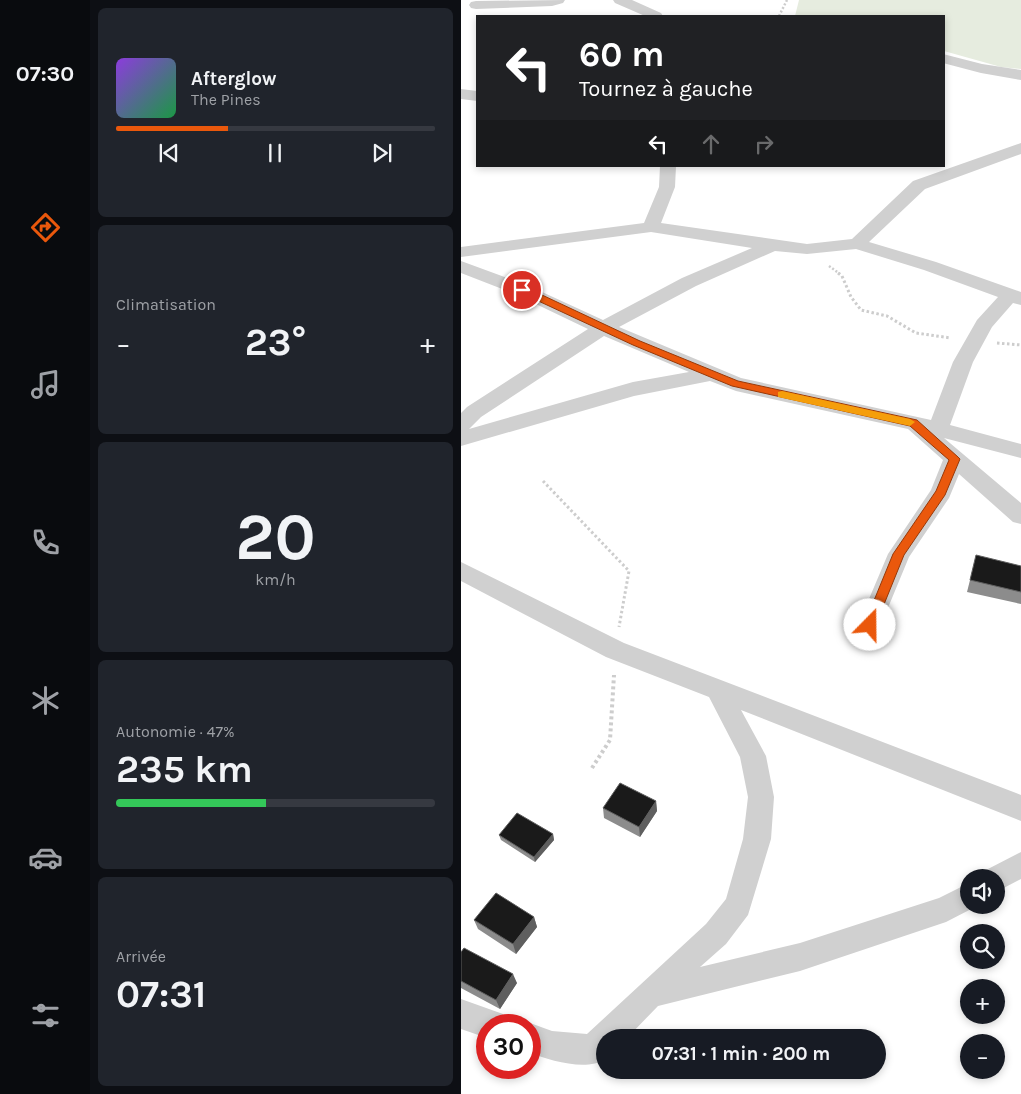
<!DOCTYPE html>
<html lang="fr">
<head>
<meta charset="utf-8">
<style>
	:root { --surface:#171b24; --page:#20242c; --text:#f1f3f6; --muted:#9ea1a6; --line:#363941; --accent:#ea580c }
	body { margin:0; font-family:Karla,sans-serif; background:var(--page); color:var(--text); height:100vh; display:flex; flex-direction:column; font-size:19px; white-space:nowrap }
	* { box-sizing:border-box; margin:0 }
	p { font-size:16px; color:var(--muted) }
	.icon { flex:none; width:28px; height:28px; fill:none; stroke:currentColor; stroke-width:2; stroke-linecap:round; stroke-linejoin:round }
	.map { position:relative; flex:1; overflow:hidden }
	.details { display:flex; flex-direction:column; gap:8px; padding:8px; background:#0d0f14; width:371px }
	.details>* { flex:none }
	.hud { position:absolute; left:15px; top:15px; width:469px; height:152px; border-radius:0px; box-shadow:0 2px 8px #0003; background:#202124; color:#fff; overflow:hidden }
	.tools { position:absolute; left:499px; top:869px; display:grid; gap:10px }
	.tools a { display:grid; place-items:center; width:45px; height:45px; border-radius:50%; background:var(--surface); box-shadow:0 2px 8px #0003; font-size:25px }
	.speed { position:absolute; left:15px; top:1014px; display:flex; gap:10px; font-size:25px; font-weight:700; text-align:center }
	.speed>* { display:grid; place-content:center; width:65px; height:65px; border-radius:50%; background:var(--surface); box-shadow:0 2px 8px #0003; line-height:1 }
	.speed .limit { border:8px solid #d22; background:#fff; color:#111 }
	.pin { position:absolute; display:grid; place-items:center; width:42px; height:42px; color:#fff; margin:-21px; border:2px solid #fff; border-radius:50%; box-shadow:0 1px 5px #0007 }
	.me { position:absolute; width:55px; margin:-28px; rotate:22deg; stroke-linejoin:round; filter:drop-shadow(0 0 4px #0008) }
	.turn { display:flex; align-items:center; gap:18px; height:105px; padding:0 20px; font-size:22px }
	.turn .icon { width:65px; height:65px; stroke-width:2.5 }
	.turn b { display:block; font-size:35px; line-height:42px }
	.lanes { display:flex; align-items:center; height:48px; padding:0 20px; background:#0003; justify-content:center; gap:25px; direction:ltr }
	.lanes .off { opacity:.35 }
	.big { font-size:38px; font-weight:700; line-height:1.1 }
	.details .card { flex:1; display:flex; flex-direction:column; justify-content:center; gap:8px; min-width:0; padding:0 18px; border-radius:8px; background:var(--page) }
	.details .dial { align-items:center; gap:0 }
	.dial b { font-size:65px; line-height:1 }
	.song { display:flex; align-items:center; gap:15px }
	.cover { width:60px; height:60px; border-radius:8px; background:linear-gradient(135deg,hsl(270 70% 55%),hsl(140 70% 35%)) }
	.played { height:5px; border-radius:2px; background:linear-gradient(90deg,var(--accent) 35%,var(--line) 35%) }
	.keys { display:flex; justify-content:space-around; direction:ltr }
	.heat { display:flex; justify-content:space-between; align-items:center; font-size:28px; direction:ltr }
	.charge { height:8px; border-radius:4px; background:linear-gradient(90deg,#34c759 47%,var(--line) 0) }
	.trip { position:absolute; left:135px; top:1029px; width:290px; height:50px; border-radius:25px; background:var(--surface); box-shadow:0 2px 8px #0003; font-weight:700; line-height:50px; text-align:center }
	main { display:flex; flex:1; min-height:0 }
	.menu { display:flex; flex-direction:column; width:90px; justify-content:space-around; align-items:center; background:#090b0e; color:var(--muted) }
	.menu .icon { width:35px; height:35px }
	.menu .current { color:var(--accent) }
	.menu b { font-size:22px; color:var(--text) }
	.map>svg:first-child { display:block }
</style>
</head>
<body>
<main>
<nav class="menu">
<b>07:30</b>
<svg class="icon current" aria-label="directions" viewBox="0 0 24 24"><path d="M12 3l9 9-9 9-9-9zM9 14v-3h6M13 9l2 2-2 2"/></svg>
<svg class="icon" aria-label="music" viewBox="0 0 24 24"><path d="M9 18V5l10-2v13"/><circle cx="6" cy="18" r="3"/><circle cx="16" cy="16" r="3"/></svg>
<svg class="icon" aria-label="phone" viewBox="0 0 24 24"><path d="M5 4h4l2 5-3 2q2 4 5 5l2-3 5 2v4C11 20 4 13 5 4z"/></svg>
<svg class="icon" aria-label="climate" viewBox="0 0 24 24"><path d="M12 3v18M4 7l16 10M4 17L20 7"/></svg>
<svg class="icon" aria-label="car" viewBox="0 0 24 24"><path d="M5 17H2v-5l4-1 3-4h7l3 4 3 1v5h-3M9 17h6M6 11h13"/><circle cx="7" cy="17" r="2"/><circle cx="17" cy="17" r="2"/></svg>
<svg class="icon" aria-label="filters" viewBox="0 0 24 24"><path d="M4 7h16M4 17h16"/><circle cx="9" cy="7" r="2"/><circle cx="15" cy="17" r="2"/></svg>
</nav>
<section class="details">
<div class="card">
<div class="song"><i class="cover"></i><div><b>Afterglow</b><p>The Pines</p></div></div>
<div class="played"></div>
<div class="keys"><svg class="icon" aria-label="previous" viewBox="0 0 24 24"><path d="M18 5L8 12l10 7zM5 5v14"/></svg><svg class="icon" aria-label="pause" viewBox="0 0 24 24"><path d="M8 5v14M16 5v14"/></svg><svg class="icon" aria-label="next" viewBox="0 0 24 24"><path d="M6 5l10 7-10 7zM19 5v14"/></svg></div>
</div>
<div class="card"><p>Climatisation</p>
<div class="heat"><a>−</a><b class="big">23°</b><a>+</a></div>
</div>
<div class="card dial"><b>20</b><p>km/h</p></div>
<div class="card"><p>Autonomie · 47%</p><b class="big">235 km</b><div class="charge"></div></div>
<div class="card"><p>Arrivée</p><b class="big">07:31</b></div>
</section>
<div class="map">
<svg width="560" height="1094" viewBox="0 0 560 1094">
	<rect width="100%" height="100%" fill="#fff"/>
	<path fill="#e6ecdf" d="M338 0H560V69L540 67 483 51 482 16H334Z"/>
	<g fill="none" stroke-linecap="round" stroke-linejoin="round">
		<path stroke="#cdcdcd" stroke-width="2.5" stroke-dasharray="2 2" stroke-linecap="butt" d="M318 16 326 0
			M368 266 379 274"/>
		<path stroke="#cdcdcd" stroke-width="3" stroke-dasharray="2.5 2.5" stroke-linecap="butt" d="M377 273 381 276 390 297 400 310 426 316 455 333 490 338
			M536 343 560 345
			M82 481 168 571 158 627"/>
		<path stroke="#cdcdcd" stroke-width="4" stroke-dasharray="3 3" stroke-linecap="butt" d="M131 768 149 740 153 675"/>
		<path fill="#d0d0d0" fill-rule="evenodd" d="M104 0 102 3 91 6 15 9 10 8 8 5 10 2 15 1Z
			M152 0H171L200 13 202 16H184L154 3Z
			M482 54 521 64 560 70V80L520 73 482 63Z
			M0 89 16 91V101L0 99Z
			M560 143V154L464 189 408 242 475 262 560 292V305L552 303 531 327 512 362 489 425 560 444V458L483 438 560 503V524L552 522 498 474 488 498 448 557 417 632 409 634 401 632 397 625 427 554 470 490 482 460 447 429 275 391 249 381 173 396 0 446V413L6 407 127 329 54 294 0 273V261L68 286 142 320 221 278 291 248 190 232 0 257V247L183 223 198 187 199 166H215L214 187 200 223 346 244 391 239 452 181ZM395 249 463 270 537 297 516 320 492 362 470 420 280 378 158 327 235 286 314 251 346 254ZM143 336 228 372 172 382 8 429 20 417Z
			M0 562 163 643 560 795V821L280 710 305 756 313 797 310 839 287 915 265 944 239 967 339 943 478 898 508 883V905H518L485 922 339 971 197 1006 166 1038H144V1059C126 1072 88 1060 69 1053V1025H64L69 1023 91 1031 126 1034 245 924 265 899 282 839 287 797 279 757 248 697 145 657 0 581Z
			M560 852V879L535 892V878H522L525 870Z
			M0 999 42 1014 46 1025H26V1038L0 1029Z"/>
	</g>
	<path fill="#8c8c8c" d="M560 566V604L506 592 509 580Z
		M195 801 196 811 179 837 143 818 142 808Z
		M92 834 93 840 74 862 40 840 38 835Z
		M73 917 76 927 55 954 17 929 13 920Z
		M0 952 56 983 39 1009 0 988Z"/>
	<path fill="#5f5f5f" d="M195 801 196 811 179 837 178 827Z
		M92 834 93 840 74 862 73 857Z
		M73 917 76 927 55 954 52 944Z
		M52 974 56 983 39 1009 35 1000Z"/>
	<path fill="#1a1a1a" stroke="#5f5f5f" d="M515 555 560 566V592L509 580Z
		M159 783 195 801 178 827 142 808Z
		M56 813 92 834 73 857 38 835Z
		M35 893 73 917 52 944 13 920Z
		M3 948 52 974 35 1000 0 981V952Z"/>
	<path fill="#ea580c" stroke="#983908" d="M58 287H64L179 341 277 381 456 420 497 457 499 459 484 495 443 555 413 629H405L403 625 432 554 475 491 488 460 449 426 271 386 172 345 58 292Z"/>
	<path fill="#f59e0b" d="M321 391 449 419 454 422 449 426 317 397V392Z"/>
</svg>
<div class="tools">
<a><svg class="icon" aria-label="sound" viewBox="0 0 24 24"><path d="M4 9h4l5-4v14l-5-4H4zM17 9q2 3 0 6"/></svg></a>
<a><svg class="icon" aria-label="search" viewBox="0 0 24 24"><circle cx="10" cy="10" r="6"/><path d="M15 15l6 6"/></svg></a>
<a>+</a>
<a>−</a>
</div>
<div class="speed"><div class="limit">30</div></div>
<div class="pin" style="left:61px;top:290px;background:#d93025"><svg class="icon" aria-label="arrive" viewBox="0 0 24 24"><path d="M6 21V4h12l-3 4 3 4H6"/></svg></div>
<svg class="me" style="left:409px;top:625px" viewBox="-20 -20 40 40"><circle r="19" fill="#fff"/><path d="M0-13L10 11 0 6-10 11z" fill="#ea580c"/></svg>
<div class="trip">07:31 · 1 min · 200 m</div>
<div class="hud">
<div class="turn"><svg class="icon" aria-label="left" viewBox="0 0 24 24"><path d="M17 20v-9H6M10 6l-5 5 5 5"/></svg><div><b>60 m</b>Tournez à gauche</div></div>
<div class="lanes"><svg class="icon" aria-label="left" viewBox="0 0 24 24"><path d="M17 20v-9H6M10 6l-5 5 5 5"/></svg><svg class="icon off" aria-label="ahead" viewBox="0 0 24 24"><path d="M12 20V5M6 11l6-6 6 6"/></svg><svg class="icon off" aria-label="right" viewBox="0 0 24 24"><path d="M7 20v-9h11M14 6l5 5-5 5"/></svg></div>
</div>
</div>
</main>
</body>
</html>
